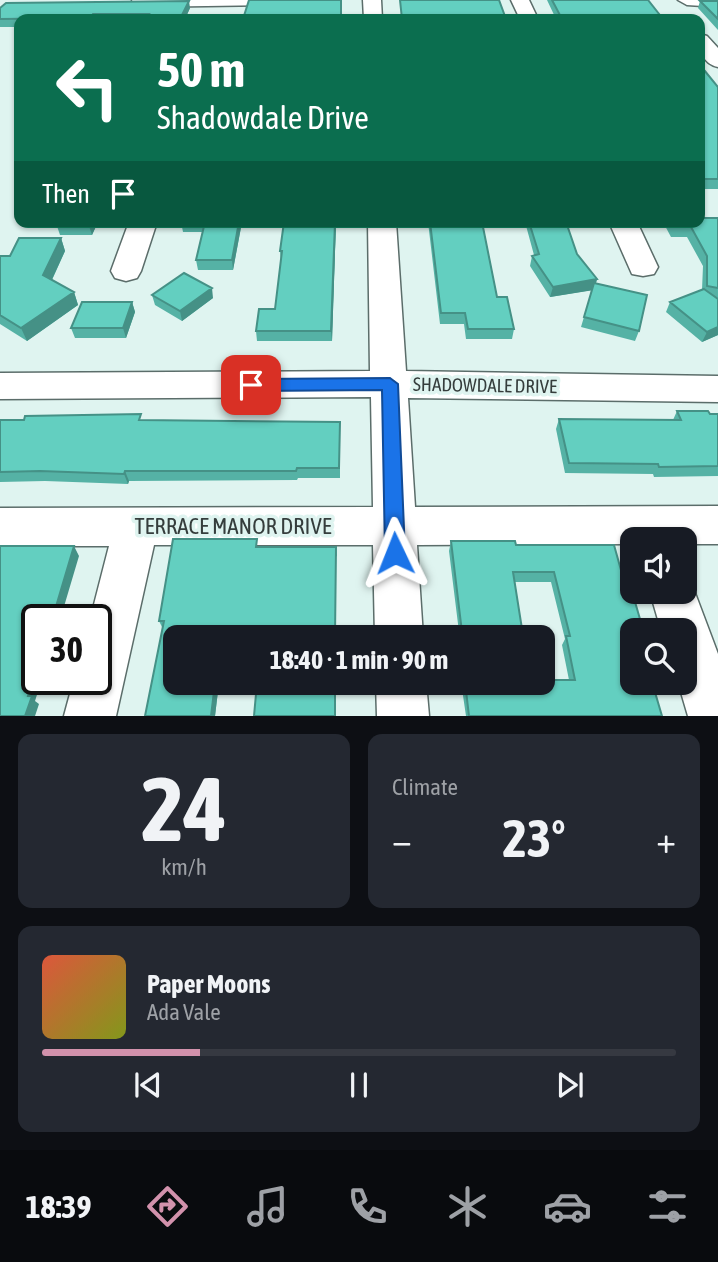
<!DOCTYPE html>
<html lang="en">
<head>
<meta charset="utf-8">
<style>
	:root { --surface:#171b24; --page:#242831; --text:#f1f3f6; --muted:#9ea1a6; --line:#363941; --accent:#d292ac }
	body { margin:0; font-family:"Asap Condensed",sans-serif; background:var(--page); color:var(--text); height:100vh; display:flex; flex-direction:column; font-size:26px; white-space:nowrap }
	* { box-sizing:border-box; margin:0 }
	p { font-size:23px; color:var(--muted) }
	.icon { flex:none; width:38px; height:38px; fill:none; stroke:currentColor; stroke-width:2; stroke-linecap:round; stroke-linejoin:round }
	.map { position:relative; height:716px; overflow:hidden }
	.drawer { display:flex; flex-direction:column; gap:18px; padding:18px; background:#0d0f14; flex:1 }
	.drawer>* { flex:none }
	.banner { position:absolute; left:14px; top:14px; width:691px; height:214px; border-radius:14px; box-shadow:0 2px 5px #0004; background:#0b6e4f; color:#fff; overflow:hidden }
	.tools { position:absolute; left:620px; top:527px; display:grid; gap:14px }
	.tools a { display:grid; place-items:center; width:77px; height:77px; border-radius:14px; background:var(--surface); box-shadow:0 2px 5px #0004; font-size:35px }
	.speed { position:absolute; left:21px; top:604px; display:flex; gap:14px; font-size:35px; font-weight:700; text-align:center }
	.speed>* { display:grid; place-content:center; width:91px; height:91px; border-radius:50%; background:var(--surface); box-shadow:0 2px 5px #0004; line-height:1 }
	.speed .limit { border:4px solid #111; border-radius:10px; background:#fff; color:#111 }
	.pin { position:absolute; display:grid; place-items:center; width:60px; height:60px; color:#fff; margin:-30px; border-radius:14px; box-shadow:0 4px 10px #0006 }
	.me { position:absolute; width:77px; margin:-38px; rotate:358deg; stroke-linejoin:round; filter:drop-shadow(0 0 5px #0008) }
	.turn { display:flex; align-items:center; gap:24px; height:147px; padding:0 28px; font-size:32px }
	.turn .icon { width:91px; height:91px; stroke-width:2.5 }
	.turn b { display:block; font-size:49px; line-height:60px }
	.then { display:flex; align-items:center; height:66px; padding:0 28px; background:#0003; gap:14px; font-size:26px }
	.big { font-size:52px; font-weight:700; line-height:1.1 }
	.drawer .widget { flex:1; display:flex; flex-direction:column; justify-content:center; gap:10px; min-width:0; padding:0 24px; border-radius:14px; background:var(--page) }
	.drawer .dial { align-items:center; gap:0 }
	.dial b { font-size:91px; line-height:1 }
	.song { display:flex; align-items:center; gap:21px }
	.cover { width:84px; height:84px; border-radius:10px; background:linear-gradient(135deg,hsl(10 70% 55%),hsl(70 70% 35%)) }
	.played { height:7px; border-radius:4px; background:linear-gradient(90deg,var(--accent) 25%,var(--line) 25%) }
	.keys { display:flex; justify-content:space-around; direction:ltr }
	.heat { display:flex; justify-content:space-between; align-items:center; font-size:38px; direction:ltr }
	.drawer .tiles { flex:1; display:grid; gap:18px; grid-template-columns:1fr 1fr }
	.widget:last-child { grid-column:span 2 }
	.trip { position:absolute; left:163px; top:625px; width:392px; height:70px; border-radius:14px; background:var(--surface); box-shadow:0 2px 5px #0004; font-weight:700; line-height:70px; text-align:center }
	.menu { display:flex; height:112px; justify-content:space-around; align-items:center; background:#090b0e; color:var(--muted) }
	.menu .icon { width:49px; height:49px }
	.menu .selected { color:var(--accent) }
	.menu b { font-size:32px; color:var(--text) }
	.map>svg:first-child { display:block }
</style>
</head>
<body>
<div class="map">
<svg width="718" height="716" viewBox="0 0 718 716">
	<rect width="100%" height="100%" fill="#dff4f0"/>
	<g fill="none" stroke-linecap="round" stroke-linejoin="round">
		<defs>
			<path id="minor" d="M132 0H275L266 5 140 7 134 6Z
				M363 0H381L382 19H364Z
				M511 0H529L538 19H520Z
				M678 0H718V7L687 5Z
				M700 34 707 36 718 48V67C701 63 700 49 700 34Z
				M129 222H157L141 271 137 278 126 281 115 278 111 271Z
				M368 222H396L406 371 718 376V402L408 398 415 507 718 506V544H684V539H632V544L417 545 423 637H375L373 545H154L116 716H64L74 679H96V620H90L109 546H0V508L373 507 371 397 0 399V373L370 371Z
				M609 222H637L658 267 654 274 643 276 632 274Z
				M684 575 689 577 718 654V716H688L678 682H684V630H661L650 592H684Z
				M376 682H426L429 716H377Z"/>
		</defs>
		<use href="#minor" stroke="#5b6d6a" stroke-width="3"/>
		<use href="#minor" fill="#fff" fill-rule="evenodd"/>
	</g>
	<path fill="#55b2a5" d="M547 0H648L663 19H556Z
		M700 1H718V30L698 8Z
		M0 8H190L185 19H19V27H0Z
		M700 65 718 87V189H700Z
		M718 218V335L702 342 666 312 670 302 702 290 703 266 687 237H671L663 222H700Z
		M58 222H98L92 235H60L57 226Z
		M181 222H242L233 270H198L196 260 203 232H183Z
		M336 222 332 341H257L256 331 275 309 281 261 280 251Z
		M428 222H482L497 297 514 329 512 339H466L464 324H440Z
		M525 222H566L577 254 597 279 596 283 639 331 635 341 581 327 592 290 550 297 530 266 532 256 534 255Z
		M61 238 65 251 52 280 74 292 78 305 27 341 0 324V256H10Z
		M152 295 213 298 182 321 155 305Z
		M132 302 135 312 126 338H75L71 328Z
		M677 411 718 414V476L654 477 653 474 565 473 556 429 559 419 673 420Z
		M0 420 340 422V478H298L297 480 129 481 128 484 45 481 0 482Z
		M451 541 516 545 626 588 642 626 640 630H632L662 716H466L461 682H542L569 680 562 645 565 639 551 582H515L522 629 526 637H457L458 632H459L449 551Z
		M258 547H336L337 556 175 637 340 682V691H218L215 716H145L163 629 159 621Z"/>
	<path fill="#459186" d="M189 1 190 8 185 19H180Z
		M90 222H98L92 235 89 226Z
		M239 222H242L233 270 232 260Z
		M335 222H336L332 341 331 331Z
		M61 238 65 251 48 288 43 275Z
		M597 279 594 290 550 297 553 287Z
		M212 288 213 298 182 321 180 311Z
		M74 292 78 305 27 341 21 328Z
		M132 302 135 312 126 338 123 328Z
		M718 327V335L702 342 707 332Z
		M125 471 129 481 128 484 124 474Z
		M74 546 79 556 60 620H52Z
		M37 667V679H42L35 701 39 704 35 716H25L28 696Z
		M215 683 218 691 215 716H211Z"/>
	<path fill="#63cfc0" stroke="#459186" stroke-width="2" d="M249 0H341V19H243Z
		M400 0H499L506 19H402Z
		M552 0H648L663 19H562Z
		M189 1 180 19H146L149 14H93L90 18 0 19V8L6 3Z
		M700 1H718V19Z
		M700 65 718 87V179H700Z
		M700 218H718V288L707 286V256L691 227H675L672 222H700Z
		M58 222H90L89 226H57Z
		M205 222H239L232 260H196Z
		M284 222H335L331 331H256L259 309H275L282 251H280Z
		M430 222H482L497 297H507L514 329H468L465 313H441Z
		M529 222H566L577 254 597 279 553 287 532 256 539 254Z
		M19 238H61L43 275 74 292 21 328 0 315V256H10Z
		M184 273 212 288 180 311 152 295Z
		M594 283 647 295 639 331 584 317Z
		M704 289 718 299V327L707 332 670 302Z
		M82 302H132L123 328H71Z
		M677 411H708L710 414H718V466L659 467 658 464 569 463 559 419 681 420Z
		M141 414 139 420 340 422 339 468H297L296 471H125L124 474 40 471 0 472V420H24L25 416Z
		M173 539H257L256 547H336L335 637H175V682H339L335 683V716H254L257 683H215L211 716H145L164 621H159Z
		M451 541H515L516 545H614L626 588H631L642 626H636L637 630H632V682H652L662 716H469L465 682H542V680H575L566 636H570L554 572H513L522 629H525L526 637H458V632H462Z
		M0 546H74L52 620H37V667L28 696H32L25 716H0Z"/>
	<path fill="#1a73e8" stroke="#114b97" stroke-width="2" d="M390 378 398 384 405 553 402 560 395 562 388 560 385 553 382 390 251 391 242 385 251 379Z"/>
	<g text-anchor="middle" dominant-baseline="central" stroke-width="7" stroke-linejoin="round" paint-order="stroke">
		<g font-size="19" fill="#353d3c" stroke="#dff4f0">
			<text transform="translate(485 385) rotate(1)">SHADOWDALE DRIVE</text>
		</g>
		<g font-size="23" fill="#353d3c" stroke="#dff4f0">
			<text x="233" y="526">TERRACE MANOR DRIVE</text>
		</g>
	</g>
</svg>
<div class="tools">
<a><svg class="icon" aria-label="sound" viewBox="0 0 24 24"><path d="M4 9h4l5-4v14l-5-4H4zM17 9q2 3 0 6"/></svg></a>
<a><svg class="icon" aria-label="search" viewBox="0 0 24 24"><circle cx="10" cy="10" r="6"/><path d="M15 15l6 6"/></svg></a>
</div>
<div class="speed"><div class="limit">30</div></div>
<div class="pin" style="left:251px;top:385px;background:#d93025"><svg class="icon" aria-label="arrive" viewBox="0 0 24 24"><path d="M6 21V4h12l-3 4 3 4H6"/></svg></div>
<svg class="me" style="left:395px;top:553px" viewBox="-20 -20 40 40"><path d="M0-17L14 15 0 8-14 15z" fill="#1a73e8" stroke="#fff" stroke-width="4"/></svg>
<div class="trip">18:40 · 1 min · 90 m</div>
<div class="banner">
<div class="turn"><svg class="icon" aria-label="left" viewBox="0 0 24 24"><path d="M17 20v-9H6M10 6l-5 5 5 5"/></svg><div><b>50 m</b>Shadowdale Drive</div></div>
<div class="then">Then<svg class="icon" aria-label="arrive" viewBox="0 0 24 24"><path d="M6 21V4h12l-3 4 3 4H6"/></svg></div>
</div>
</div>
<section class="drawer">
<div class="tiles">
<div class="widget dial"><b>24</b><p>km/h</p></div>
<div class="widget"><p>Climate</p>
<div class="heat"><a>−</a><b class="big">23°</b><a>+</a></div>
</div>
<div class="widget">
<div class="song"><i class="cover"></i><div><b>Paper Moons</b><p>Ada Vale</p></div></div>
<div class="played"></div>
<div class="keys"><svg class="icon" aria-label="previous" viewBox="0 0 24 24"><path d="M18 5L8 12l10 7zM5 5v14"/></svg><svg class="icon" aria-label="pause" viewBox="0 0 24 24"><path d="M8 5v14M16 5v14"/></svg><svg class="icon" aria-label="next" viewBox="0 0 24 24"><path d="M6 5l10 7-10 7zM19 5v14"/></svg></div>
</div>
</div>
</section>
<nav class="menu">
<b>18:39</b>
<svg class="icon selected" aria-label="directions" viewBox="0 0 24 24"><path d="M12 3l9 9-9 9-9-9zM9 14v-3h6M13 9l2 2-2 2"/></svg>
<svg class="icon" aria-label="music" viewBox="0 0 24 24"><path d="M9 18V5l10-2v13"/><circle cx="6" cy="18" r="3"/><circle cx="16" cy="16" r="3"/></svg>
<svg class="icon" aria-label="phone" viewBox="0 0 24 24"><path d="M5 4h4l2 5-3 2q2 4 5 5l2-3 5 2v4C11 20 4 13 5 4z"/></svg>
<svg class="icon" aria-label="climate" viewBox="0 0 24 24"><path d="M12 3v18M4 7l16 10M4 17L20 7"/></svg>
<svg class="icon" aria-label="car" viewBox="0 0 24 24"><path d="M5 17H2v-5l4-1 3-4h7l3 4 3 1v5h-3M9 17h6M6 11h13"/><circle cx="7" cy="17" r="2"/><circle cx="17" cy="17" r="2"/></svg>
<svg class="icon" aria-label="filters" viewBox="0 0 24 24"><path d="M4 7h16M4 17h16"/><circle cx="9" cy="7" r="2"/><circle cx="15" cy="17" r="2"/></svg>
</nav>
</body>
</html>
